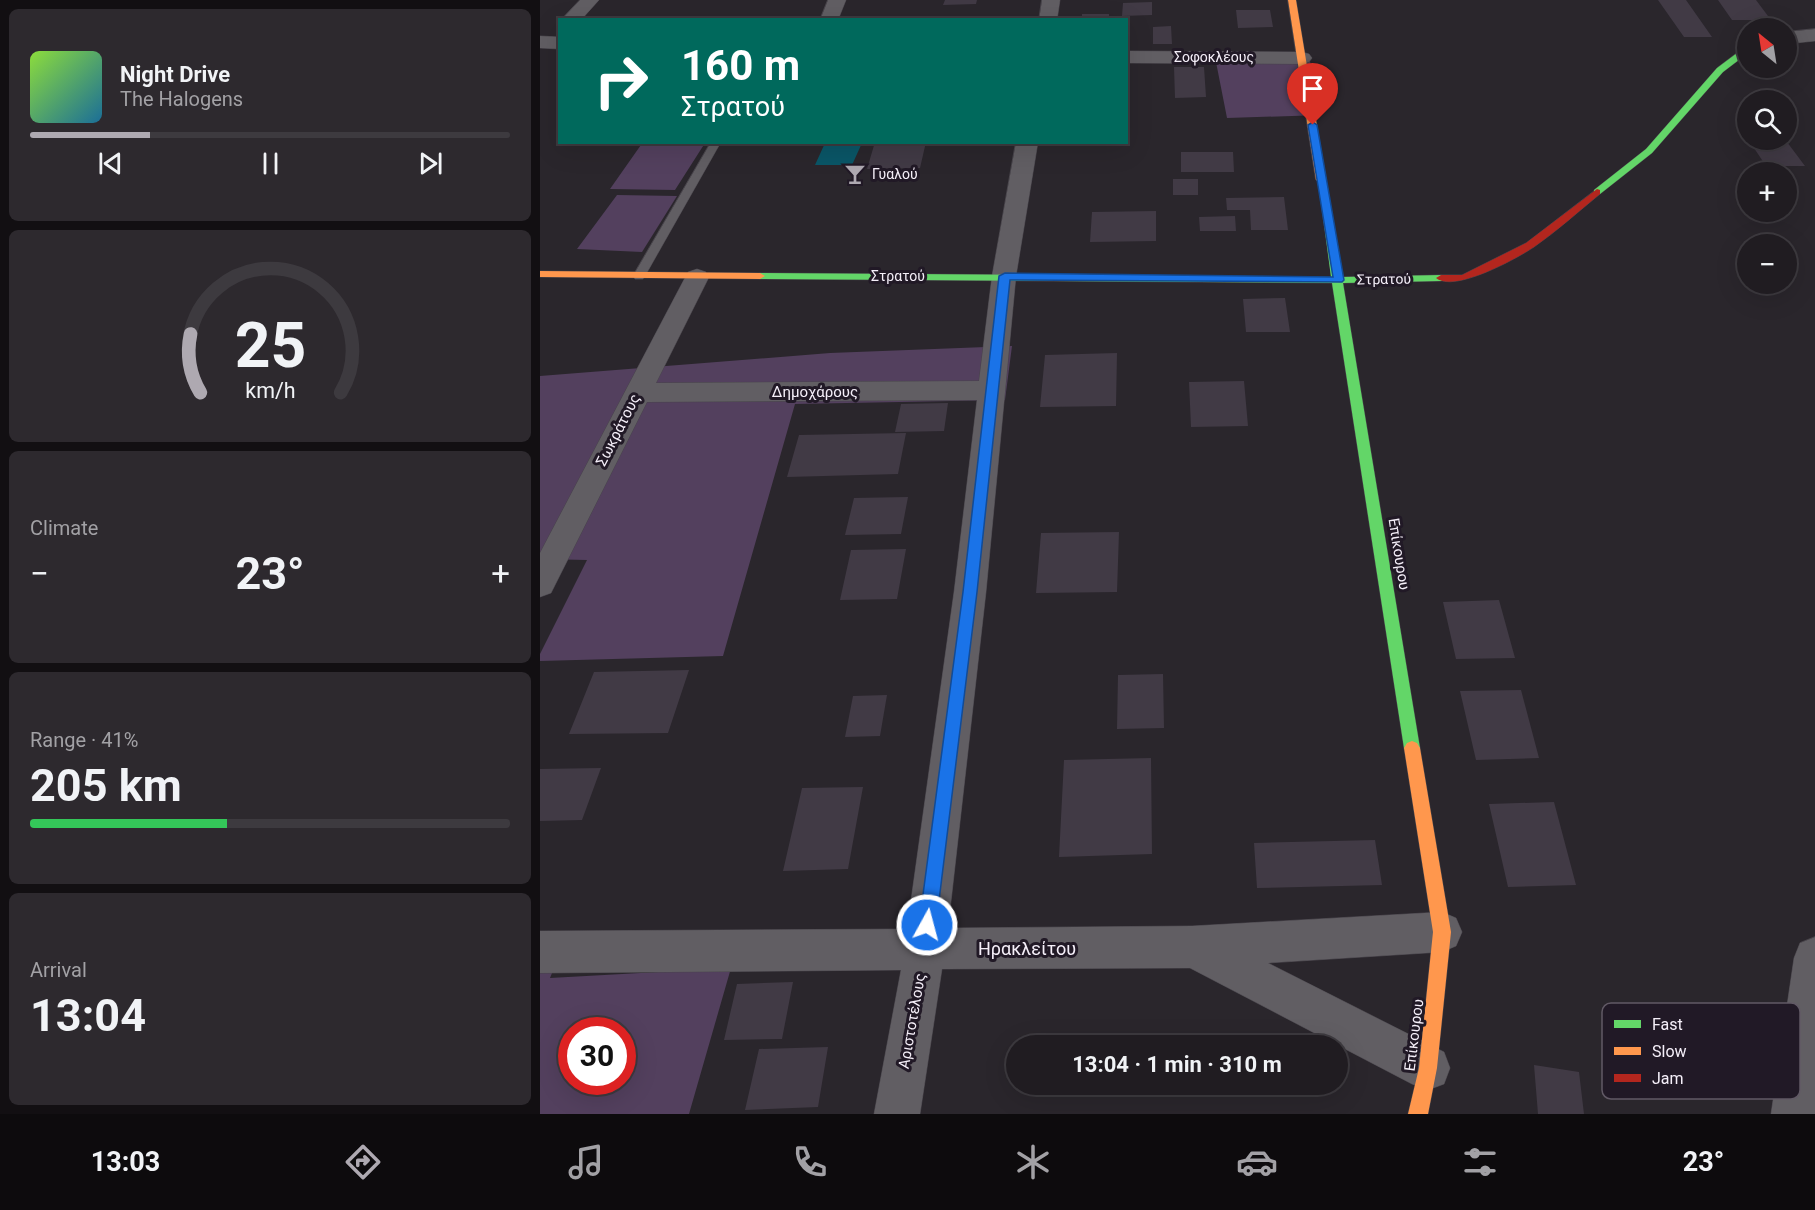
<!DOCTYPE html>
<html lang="en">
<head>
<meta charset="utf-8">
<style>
	:root { --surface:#201c21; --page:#2d292e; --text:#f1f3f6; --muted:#a2a1a5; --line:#3d3a3f; --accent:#aea9b1 }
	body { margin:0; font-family:Roboto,sans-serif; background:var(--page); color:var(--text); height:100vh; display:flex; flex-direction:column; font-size:22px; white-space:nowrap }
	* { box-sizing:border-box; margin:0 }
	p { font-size:20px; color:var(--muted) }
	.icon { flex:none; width:33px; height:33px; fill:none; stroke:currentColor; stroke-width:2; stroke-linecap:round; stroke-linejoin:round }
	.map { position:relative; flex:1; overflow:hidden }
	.drawer { display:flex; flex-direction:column; gap:9px; padding:9px; background:#120f12; width:540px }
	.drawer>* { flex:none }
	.hud { position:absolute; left:18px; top:18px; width:570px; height:126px; border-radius:0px; box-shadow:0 6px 24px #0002,0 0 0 2px var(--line); background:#00695c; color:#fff; overflow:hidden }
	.needle { width:39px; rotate:330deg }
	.fabs { position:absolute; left:1197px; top:18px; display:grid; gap:12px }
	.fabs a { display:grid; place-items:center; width:60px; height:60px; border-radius:50%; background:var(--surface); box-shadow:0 6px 24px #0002,0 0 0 2px var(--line); font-size:30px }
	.speed { position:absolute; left:18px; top:1017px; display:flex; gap:12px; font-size:30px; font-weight:700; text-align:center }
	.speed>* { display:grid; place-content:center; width:78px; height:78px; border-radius:50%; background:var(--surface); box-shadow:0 6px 24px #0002,0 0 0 2px var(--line); line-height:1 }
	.speed .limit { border:9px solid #d22; background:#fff; color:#111 }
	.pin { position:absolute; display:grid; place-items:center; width:51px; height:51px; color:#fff; margin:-62px -26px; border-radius:50% 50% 50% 0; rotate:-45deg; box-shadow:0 0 6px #0007 }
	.pin .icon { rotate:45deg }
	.me { position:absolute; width:66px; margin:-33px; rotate:7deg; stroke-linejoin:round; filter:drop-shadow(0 0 4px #0008) }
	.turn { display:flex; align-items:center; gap:21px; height:126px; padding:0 24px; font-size:27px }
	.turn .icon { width:78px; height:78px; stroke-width:2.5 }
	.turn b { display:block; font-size:42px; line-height:51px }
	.big { font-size:45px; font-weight:700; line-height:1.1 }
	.drawer .widget { flex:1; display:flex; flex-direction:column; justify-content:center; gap:9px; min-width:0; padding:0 21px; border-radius:9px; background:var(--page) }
	.drawer .dial { align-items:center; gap:0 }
	.dial svg { height:156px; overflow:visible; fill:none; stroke:var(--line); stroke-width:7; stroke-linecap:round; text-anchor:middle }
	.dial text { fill:var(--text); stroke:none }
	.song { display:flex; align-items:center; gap:18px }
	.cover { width:72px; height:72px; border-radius:9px; background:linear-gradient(135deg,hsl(90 70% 55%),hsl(200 70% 35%)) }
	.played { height:6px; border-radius:3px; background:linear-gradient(90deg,var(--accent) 25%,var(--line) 25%) }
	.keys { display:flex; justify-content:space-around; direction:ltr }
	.heat { display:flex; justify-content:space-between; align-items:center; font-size:33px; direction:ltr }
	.charge { height:9px; border-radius:4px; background:linear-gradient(90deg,#34c759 41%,var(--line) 0) }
	.trip { position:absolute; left:466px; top:1035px; width:342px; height:60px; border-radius:30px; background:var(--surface); box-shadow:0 6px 24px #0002,0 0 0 2px var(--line); font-weight:700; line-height:60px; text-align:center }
	.tab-bar { display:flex; height:96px; justify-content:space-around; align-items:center; background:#0d0b0d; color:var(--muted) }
	.tab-bar .icon { width:42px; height:42px }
	.tab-bar .selected { color:var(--accent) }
	.tab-bar b { font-size:27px; color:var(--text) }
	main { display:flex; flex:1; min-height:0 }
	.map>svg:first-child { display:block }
</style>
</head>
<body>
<main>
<section class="drawer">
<div class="widget">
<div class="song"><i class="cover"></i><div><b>Night Drive</b><p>The Halogens</p></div></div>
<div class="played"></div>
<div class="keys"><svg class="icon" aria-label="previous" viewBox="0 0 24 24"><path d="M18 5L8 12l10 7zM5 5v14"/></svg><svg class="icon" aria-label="pause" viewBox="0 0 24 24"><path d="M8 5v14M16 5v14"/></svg><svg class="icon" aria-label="next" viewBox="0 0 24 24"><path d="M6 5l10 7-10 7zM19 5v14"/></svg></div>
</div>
<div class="widget dial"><svg viewBox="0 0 100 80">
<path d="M14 69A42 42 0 1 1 86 69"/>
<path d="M14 69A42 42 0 0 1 9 39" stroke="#aea9b1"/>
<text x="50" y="56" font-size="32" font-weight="700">25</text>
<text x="50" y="72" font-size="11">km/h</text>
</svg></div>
<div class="widget"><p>Climate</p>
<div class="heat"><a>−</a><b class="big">23°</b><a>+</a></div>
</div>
<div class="widget"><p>Range · 41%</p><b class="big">205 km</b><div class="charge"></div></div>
<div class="widget"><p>Arrival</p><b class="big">13:04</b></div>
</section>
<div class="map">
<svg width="1275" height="1114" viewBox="0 0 1275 1114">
	<rect width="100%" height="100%" fill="#2a262c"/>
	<path fill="#53405e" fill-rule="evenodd" d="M770 61 782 115 687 118 676 62Z
		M103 142H165V143L135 190 70 189Z
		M77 195 137 196 102 252 37 249Z
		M472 346 465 400 255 404 183 656 0 661V654L47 560 0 559V376L290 353Z
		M29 931 10 978 191 968 149 1114H0V933ZM32 1030H82V1082H32Z"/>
	<path fill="#0a5667" d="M285 143V142L322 143 312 165H275Z"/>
	<path fill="#413a45" d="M405 0H437L436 4 403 5Z
		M1118 0H1146L1172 37H1144Z
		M1178 0H1216L1231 20H1192Z
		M612 2V15L582 16 583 3Z
		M696 10H730L733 27 698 28Z
		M542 14H569V20H542Z
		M631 26 632 44H613V27Z
		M634 67H664L666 97 635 98Z
		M335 142H386L380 168 327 169Z
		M1210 142H1247L1265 166H1226Z
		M641 152H693L694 172H641Z
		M633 179H658V195H633Z
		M744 197 748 230H711L710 210H687L686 198Z
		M616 211V241L550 242 552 212Z
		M695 216 696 231H660L659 217Z
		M745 298 750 332H706L703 299Z
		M577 353 576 406 500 407 505 355Z
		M704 381 708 426 651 427 649 382Z
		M408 403 404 431 355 432 361 404Z
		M366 433 358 474 247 477 259 435Z
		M368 497 361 534 305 535 314 498Z
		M579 532 577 592 496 593 501 533Z
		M366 549 357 599 300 600 311 550Z
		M959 600 975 658 916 659 903 602Z
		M149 670 128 733 29 734 54 672Z
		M623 674 624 728 577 729 578 675Z
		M981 690 999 758 936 760 920 691Z
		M347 695 340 736 305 737 313 696Z
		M611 758 612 854 519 857 524 760Z
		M61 768 42 820 0 821V769Z
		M323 787 308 869 243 871 262 788Z
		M1014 802 1036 885 968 887 949 804Z
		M835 840 842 885 717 888 714 843Z
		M253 982 242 1039 184 1040 197 984Z
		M288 1047 278 1107 205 1110 219 1049Z
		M994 1065 1039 1072 1044 1114H998Z"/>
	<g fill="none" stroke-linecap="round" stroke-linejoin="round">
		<defs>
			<path id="lane" d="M171 142H181L105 276 103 279H95L93 276Z"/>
			<path id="street" d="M40 0H59L41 20H21Z
				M288 0H306L298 20H280Z
				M502 0H520L517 20H499Z
				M1275 29V41L1246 44V32Z
				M0 36 20 37V49L0 48Z
				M586 51 762 52 769 54 772 58 769 62 762 64 586 63Z
				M476 142H498L476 276 446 592 408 928 652 926 902 912 916 918 922 932 916 946 902 952 728 963 904 1052 910 1068 904 1084 888 1090 872 1084 650 968 402 969 380 1114H334L361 970 0 973V931L367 929 414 592 437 400 107 402 11 593 0 597V553L148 272 157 269 166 272 169 277 116 383 439 381 452 276Z
				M1275 937V1114H1231L1254 958 1260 943Z"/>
			<path id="fast" d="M1205 47H1208V53L1183 72 1112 153 1060 194H1054V190L1106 149 1177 68Z
				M778 178 786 180 802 277 901 275 906 278 901 281 803 283 880 748 877 753 872 755 867 753 864 748 792 283 220 279 215 276 220 273 791 277Z"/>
			<path id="slow" d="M748 0H756L786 180 781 183 776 180Z
				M0 271 220 273 225 276 220 279 0 277Z
				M872 741 877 743 880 748 911 932 897 1068 888 1114H868L879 1068 893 932 864 748 867 743Z"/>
			<path id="jam" d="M1057 189 1060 190V194C1039 211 1017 231 994 247 976 259 914 293 896 278L901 275H922L986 243Z"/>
		</defs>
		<use href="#lane" stroke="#48444b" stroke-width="1"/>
		<use href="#street" stroke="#48444b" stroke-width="1"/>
		<use href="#fast" stroke="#48444b" stroke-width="1"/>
		<use href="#slow" stroke="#48444b" stroke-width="1"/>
		<use href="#jam" stroke="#48444b" stroke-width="1"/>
		<use href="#lane" fill="#615e63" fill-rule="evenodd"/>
		<use href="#street" fill="#615e63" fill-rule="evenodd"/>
		<use href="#fast" fill="#63d668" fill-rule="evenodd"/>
		<use href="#slow" fill="#ff974d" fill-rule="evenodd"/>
		<use href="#jam" fill="#b3261e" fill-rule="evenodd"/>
	</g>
	<path fill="#1a73e8" stroke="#114b97" stroke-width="1.5" d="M773 122 777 125 804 280 802 282 470 280 437 592 396 925 394 931 387 934 381 931 379 925 423 592 459 276 465 273 793 277 768 125Z"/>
	<defs>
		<symbol id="bar-bare" viewBox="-9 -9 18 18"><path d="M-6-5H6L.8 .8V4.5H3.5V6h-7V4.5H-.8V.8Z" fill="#aea9b1" stroke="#211926" stroke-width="2.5" paint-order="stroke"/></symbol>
	</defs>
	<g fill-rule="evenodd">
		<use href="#bar-bare" x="300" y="159" width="30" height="30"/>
	</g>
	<g text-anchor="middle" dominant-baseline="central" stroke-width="6" stroke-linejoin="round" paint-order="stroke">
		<g font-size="14" fill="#f5eff9" stroke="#211926">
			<text x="674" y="57">Σοφοκλέους</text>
			<text x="358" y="276">Στρατού</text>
			<text transform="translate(844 279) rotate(-1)">Στρατού</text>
		</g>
		<g font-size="14" fill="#f5eff9" stroke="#211926" text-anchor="start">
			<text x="332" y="174">Γυαλού</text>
		</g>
		<g font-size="15" fill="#f5eff9" stroke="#211926">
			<text x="275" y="392">Δημοχάρους</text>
			<text transform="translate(78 430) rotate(-63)">Σωκράτους</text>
			<text transform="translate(859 554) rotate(81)">Επίκουρου</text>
			<text transform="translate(372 1021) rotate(-80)">Αριστοτέλους</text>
			<text transform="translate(874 1035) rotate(-83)">Επίκουρου</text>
		</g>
		<g font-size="18" fill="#f5eff9" stroke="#211926">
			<text x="487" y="948">Ηρακλείτου</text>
		</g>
	</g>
	<rect x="1062" y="1003" width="198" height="96" rx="9" fill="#211926" stroke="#615965" stroke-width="1.5"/>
	<rect x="1074" y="1020" width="27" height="8" fill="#63d668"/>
	<rect x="1074" y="1047" width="27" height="8" fill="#ff974d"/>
	<rect x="1074" y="1074" width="27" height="8" fill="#b3261e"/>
	<g font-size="16" fill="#f5eff9">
		<text x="1112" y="1030">Fast</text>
		<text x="1112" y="1057">Slow</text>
		<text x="1112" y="1084">Jam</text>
	</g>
</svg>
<div class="fabs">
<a><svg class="needle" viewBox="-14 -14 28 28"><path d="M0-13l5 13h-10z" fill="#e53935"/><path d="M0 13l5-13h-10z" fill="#a2a1a5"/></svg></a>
<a><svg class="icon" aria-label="search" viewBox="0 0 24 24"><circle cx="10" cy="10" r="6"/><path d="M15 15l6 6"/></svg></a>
<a>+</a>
<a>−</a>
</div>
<div class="speed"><div class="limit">30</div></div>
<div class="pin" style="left:773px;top:125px;background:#d93025"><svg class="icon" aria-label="arrive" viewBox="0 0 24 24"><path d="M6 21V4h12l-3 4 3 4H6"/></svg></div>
<svg class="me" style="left:387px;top:925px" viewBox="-20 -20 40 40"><circle r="17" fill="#1a73e8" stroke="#fff" stroke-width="3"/><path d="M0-11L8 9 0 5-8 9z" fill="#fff"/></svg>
<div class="trip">13:04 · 1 min · 310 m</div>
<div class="hud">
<div class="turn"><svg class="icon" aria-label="right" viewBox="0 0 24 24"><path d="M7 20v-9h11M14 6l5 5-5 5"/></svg><div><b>160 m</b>Στρατού</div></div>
</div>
</div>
</main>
<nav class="tab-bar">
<b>13:03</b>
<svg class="icon selected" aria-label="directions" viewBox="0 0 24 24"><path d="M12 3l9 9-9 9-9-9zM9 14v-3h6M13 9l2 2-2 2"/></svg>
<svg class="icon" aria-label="music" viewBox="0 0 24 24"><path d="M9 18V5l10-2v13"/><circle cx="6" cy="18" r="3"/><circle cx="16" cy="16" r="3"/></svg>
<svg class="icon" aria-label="phone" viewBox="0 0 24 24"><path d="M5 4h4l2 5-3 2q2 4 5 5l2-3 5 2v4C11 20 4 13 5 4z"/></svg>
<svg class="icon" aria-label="climate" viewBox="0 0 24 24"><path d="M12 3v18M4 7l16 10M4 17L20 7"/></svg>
<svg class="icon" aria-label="car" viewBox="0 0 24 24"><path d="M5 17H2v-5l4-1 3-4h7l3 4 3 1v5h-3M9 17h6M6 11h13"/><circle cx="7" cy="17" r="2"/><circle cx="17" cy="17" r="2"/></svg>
<svg class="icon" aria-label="filters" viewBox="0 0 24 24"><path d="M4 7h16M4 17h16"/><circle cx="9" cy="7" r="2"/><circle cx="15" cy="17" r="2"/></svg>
<b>23°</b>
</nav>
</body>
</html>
